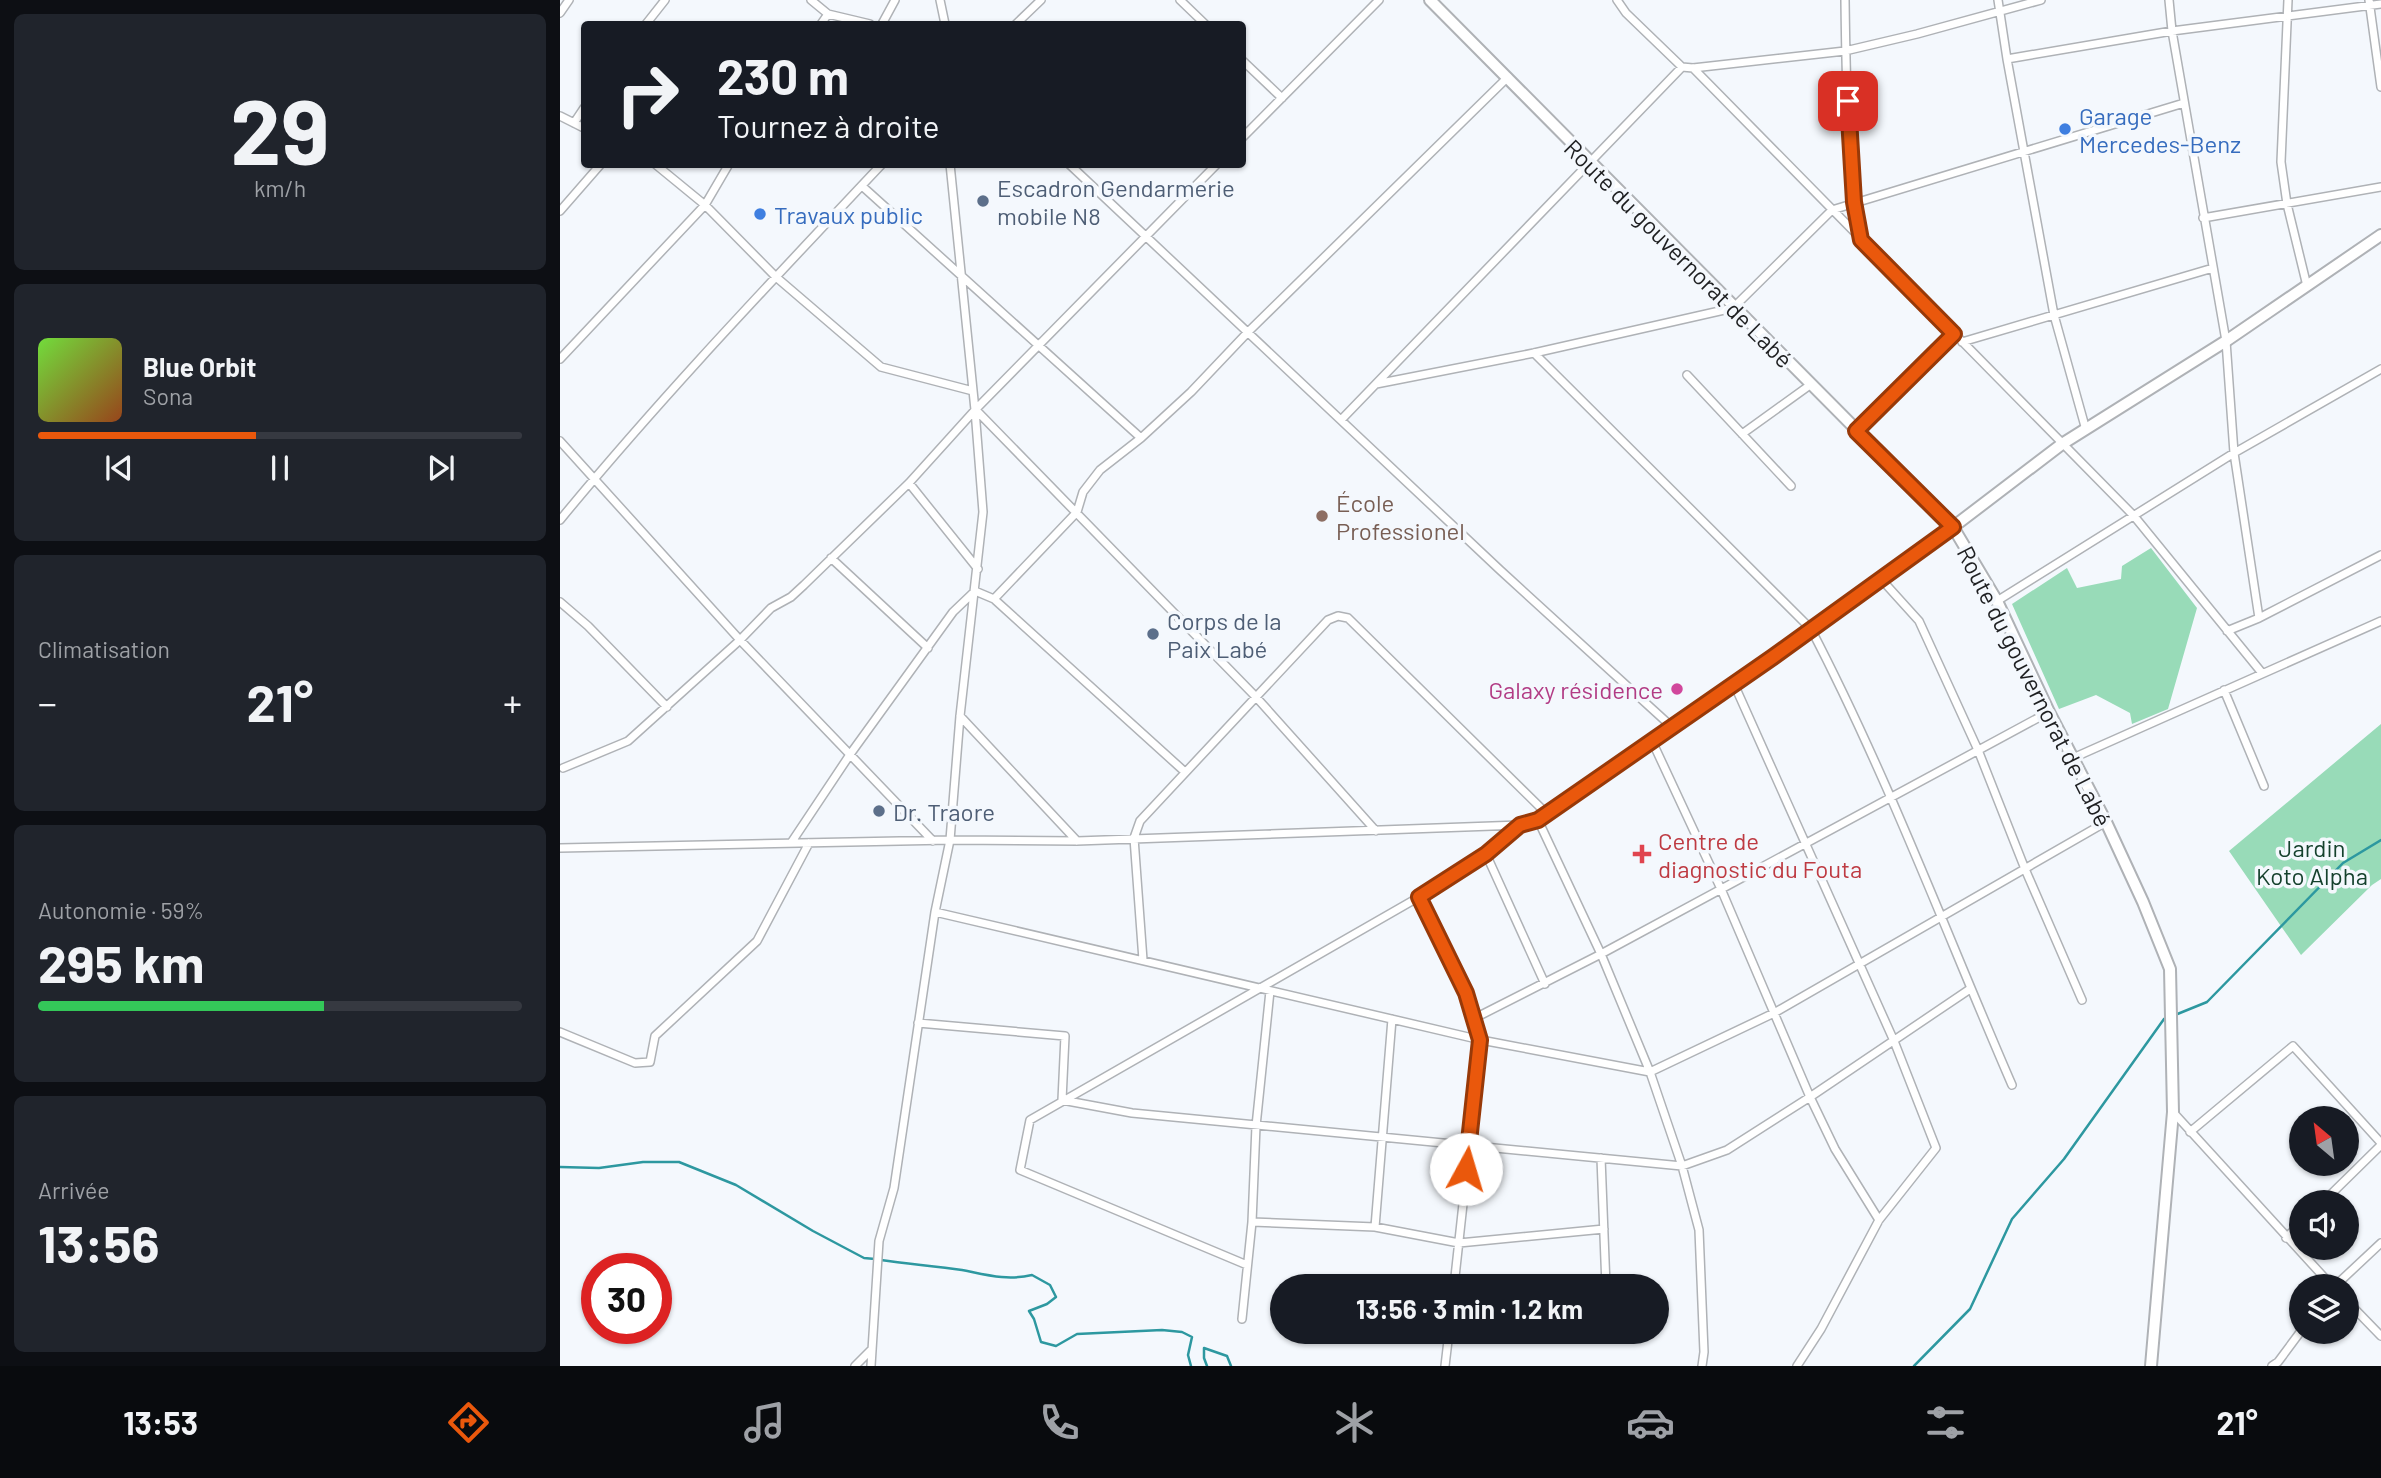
<!DOCTYPE html>
<html lang="fr">
<head>
<meta charset="utf-8">
<style>
	:root { --surface:#171b24; --page:#20242c; --text:#f1f3f6; --muted:#9ea1a6; --line:#363941; --accent:#ea580c }
	body { margin:0; font-family:Barlow,sans-serif; background:var(--page); color:var(--text); height:100vh; display:flex; flex-direction:column; font-size:26px; white-space:nowrap }
	* { box-sizing:border-box; margin:0 }
	p { font-size:23px; color:var(--muted) }
	.icon { flex:none; width:38px; height:38px; fill:none; stroke:currentColor; stroke-width:2; stroke-linecap:round; stroke-linejoin:round }
	.map { position:relative; flex:1; overflow:hidden }
	.details { display:flex; flex-direction:column; gap:14px; padding:14px; background:#0d0f14; width:560px }
	.details>* { flex:none }
	.guide { position:absolute; left:21px; top:21px; width:665px; height:147px; border-radius:7px; box-shadow:0 2px 5px #0004; background:#171b24; color:var(--text); overflow:hidden }
	.needle { width:46px; rotate:331deg }
	.buttons { position:absolute; left:1729px; top:1106px; display:grid; gap:14px }
	.buttons a { display:grid; place-items:center; width:70px; height:70px; border-radius:50%; background:var(--surface); box-shadow:0 2px 5px #0004; font-size:35px }
	.speed { position:absolute; left:21px; top:1253px; display:flex; gap:14px; font-size:35px; font-weight:700; text-align:center }
	.speed>* { display:grid; place-content:center; width:91px; height:91px; border-radius:50%; background:var(--surface); box-shadow:0 2px 5px #0004; line-height:1 }
	.speed .limit { border:10px solid #d22; background:#fff; color:#111 }
	.pin { position:absolute; display:grid; place-items:center; width:60px; height:60px; color:#fff; margin:-30px; border-radius:14px; box-shadow:0 4px 10px #0006 }
	.me { position:absolute; width:77px; margin:-38px; rotate:6deg; stroke-linejoin:round; filter:drop-shadow(0 0 5px #0008) }
	.turn { display:flex; align-items:center; gap:24px; height:147px; padding:0 21px; font-size:32px }
	.turn .icon { width:91px; height:91px; stroke-width:2.5 }
	.turn b { display:block; font-size:49px; line-height:60px }
	.big { font-size:52px; font-weight:700; line-height:1.1 }
	.details .widget { flex:1; display:flex; flex-direction:column; justify-content:center; gap:10px; min-width:0; padding:0 24px; border-radius:10px; background:var(--page) }
	.details .dial { align-items:center; gap:0 }
	.dial b { font-size:91px; line-height:1 }
	.song { display:flex; align-items:center; gap:21px }
	.cover { width:84px; height:84px; border-radius:10px; background:linear-gradient(135deg,hsl(100 70% 55%),hsl(20 70% 35%)) }
	.played { height:7px; border-radius:4px; background:linear-gradient(90deg,var(--accent) 45%,var(--line) 45%) }
	.keys { display:flex; justify-content:space-around; direction:ltr }
	.heat { display:flex; justify-content:space-between; align-items:center; font-size:38px; direction:ltr }
	.charge { height:10px; border-radius:5px; background:linear-gradient(90deg,#34c759 59%,var(--line) 0) }
	.trip { position:absolute; left:710px; top:1274px; width:399px; height:70px; border-radius:35px; background:var(--surface); box-shadow:0 2px 5px #0004; font-weight:700; line-height:70px; text-align:center }
	.dock { display:flex; height:112px; justify-content:space-around; align-items:center; background:#090b0e; color:var(--muted) }
	.dock .icon { width:49px; height:49px }
	.dock .active { color:var(--accent) }
	.dock b { font-size:32px; color:var(--text) }
	main { display:flex; flex:1; min-height:0 }
	.map>svg:first-child { display:block }
</style>
</head>
<body>
<main>
<section class="details">
<div class="widget dial"><b>29</b><p>km/h</p></div>
<div class="widget">
<div class="song"><i class="cover"></i><div><b>Blue Orbit</b><p>Sona</p></div></div>
<div class="played"></div>
<div class="keys"><svg class="icon" aria-label="previous" viewBox="0 0 24 24"><path d="M18 5L8 12l10 7zM5 5v14"/></svg><svg class="icon" aria-label="pause" viewBox="0 0 24 24"><path d="M8 5v14M16 5v14"/></svg><svg class="icon" aria-label="next" viewBox="0 0 24 24"><path d="M6 5l10 7-10 7zM19 5v14"/></svg></div>
</div>
<div class="widget"><p>Climatisation</p>
<div class="heat"><a>−</a><b class="big">21°</b><a>+</a></div>
</div>
<div class="widget"><p>Autonomie · 59%</p><b class="big">295 km</b><div class="charge"></div></div>
<div class="widget"><p>Arrivée</p><b class="big">13:56</b></div>
</section>
<div class="map">
<svg width="1821" height="1366" viewBox="0 0 1821 1366">
	<rect width="100%" height="100%" fill="#f4f8fd"/>
	<path fill="#98dbb8" d="M1591 548 1637 608 1608 709 1572 724 1570 713 1536 695 1499 709 1452 604 1507 568 1517 588 1561 579 1562 566Z
		M1821 724V879L1812 885 1741 955 1669 851Z"/>
	<g fill="none" stroke-linecap="round" stroke-linejoin="round">
		<path stroke="#2d98a0" stroke-width="2.5" d="M1615 1015 1647 1002 1783 863 1821 840
			M0 1167 39 1168 83 1162H119L176 1185 253 1231 304 1258 315 1259
			M321 1260C348 1264 376 1266 402 1270 427 1275 447 1281 472 1275L490 1285 496 1297 487 1304 469 1311 474 1319 481 1342 496 1346 517 1334 602 1330 622 1332 632 1337 628 1355 631 1366
			M647 1366 644 1358V1348L667 1356 671 1366
			M1354 1366 1410 1309 1452 1219 1504 1159 1604 1019 1609 1017"/>
		<defs>
			<path id="street" d="M251 0 268 14 310 24
				M380 0 385 24
				M620 0 645 24
				M1057 0 1066 13 1122 67 1133 68 1285 51 1357 34 1481 0
				M1285 0C1286 79 1287 161 1301 239
				M1438 0 1447 59 1494 315 1526 430
				M1609 0 1612 31 1666 341 1674 453 1699 618
				M1728 0 1721 162 1727 204 1747 286
				M1809 0 1821 87
				M0 13 9 0
				M86 24 105 0
				M261 24 268 14
				M322 24 335 0
				M456 24 481 0
				M1447 59 1612 31 1821 4
				M682 60 722 98
				M1133 68 1574 516 1702 673
				M0 116 24 128
				M14 123 24 108
				M682 138 819 0
				M95 164 145 205 216 277 321 367 413 391
				M509 164 940 570 1112 727
				M302 186 581 438
				M0 211 41 164
				M1643 218 1821 187
				M1402 342 1653 268
				M974 353 1251 629C1328 777 1386 933 1452 1085
				M0 359 145 205 169 164
				M1127 375 1231 486
				M816 384 974 353 1173 308 1272 210 1624 103
				M416 410 696 697 816 831
				M781 420 1122 67
				M1296 431 1394 334
				M1182 434 1250 385
				M0 441 180 640 373 841
				M349 483 418 569
				M0 520C101 397 212 281 322 164
				M271 558 368 648
				M1321 579 1359 621 1418 750 1465 869 1522 1000
				M434 599 517 512 523 492 540 470 581 438 631 392 688 332 948 77
				M1437 601 1674 453 1821 369
				M0 602 28 626 107 707
				M1667 631 1699 618 1821 555
				M1174 684 1334 1041 1376 1148 1319 1220 1261 1329 1237 1366
				M1664 690 1704 786
				M400 716 517 841
				M1092 741 1161 889 1250 1097 1275 1149 1319 1220
				M1513 758 1821 621
				M3 768 68 741 180 640 211 608 231 597 244 585 349 483 415 410 657 164
				M978 820 1041 954 1090 1072 1122 1166 1139 1230 1144 1352 1142 1366
				M231 843 291 753 393 612 415 591 434 599 625 772
				M0 848 390 840 517 841 960 825 978 820 1174 684 1393 527
				M926 854 985 984
				M859 897 906 993 921 1040 894 1286
				M375 912 921 1040 1090 1072 1214 1013 1546 822
				M583 960 574 838 580 821 768 620 778 616 788 618 987 814
				M915 1018 1041 954 1489 712
				M358 1023 505 1036 502 1100 572 1113 1122 1166 1167 1150 1250 1097 1410 989
				M0 1032 75 1063 90 1062 95 1036 197 941 249 843
				M1613 1112 1772 1286
				M1630 1132 1733 1046 1821 1143
				M1041 1158 1046 1286
				M1763 1202 1821 1145
				M692 1222 815 1227 899 1243 1044 1229
				M815 1227 832 1019
				M1726 1238 1741 1223
				M687 1265 460 1170 470 1120 859 897 926 854 959 825
				M1775 1286 1821 1243
				M1787 1301 1821 1336
				M682 1319 692 1222 696 1126 710 991
				M295 1366 312 1349
				M311 1366 319 1241 334 1188 375 912 390 840 400 716 423 512 415 410 390 164
				M885 1366 889 1332
				M1712 1366 1718 1362 1741 1331"/>
			<path id="secondary" d="M870 0 1393 527 1437 601 1489 712 1546 822 1583 902 1610 969 1613 1112 1591 1366
				M1393 527 1502 444 1666 341 1821 235"/>
		</defs>
		<use href="#street" stroke="#afb2b6" stroke-width="10"/>
		<use href="#secondary" stroke="#afb2b6" stroke-width="14"/>
		<use href="#street" stroke="#fff" stroke-width="7"/>
		<use href="#secondary" stroke="#fff" stroke-width="10"/>
	</g>
	<g fill="none" stroke-linecap="round" stroke-linejoin="round">
		<defs>
			<path id="route" d="M906 1169 920 1040 906 993 859 897 926 854 960 825 978 820 1213 657 1393 527 1296 431 1394 334 1301 240 1294 202 1288 101"/>
		</defs>
		<use href="#route" stroke="#983908" stroke-width="18"/>
		<use href="#route" stroke="#ea580c" stroke-width="12"/>
	</g>
	<g fill="#3f7fe0" stroke="#f4f8fd" stroke-width="2.5">
		<circle cx="1505" cy="129" r="7"/>
		<circle cx="200" cy="214" r="7"/>
	</g>
	<g fill="#5c6f8a" stroke="#f4f8fd" stroke-width="2.5">
		<circle cx="423" cy="201" r="7"/>
		<circle cx="593" cy="634" r="7"/>
		<circle cx="319" cy="811" r="7"/>
	</g>
	<circle fill="#8d6e63" stroke="#f4f8fd" stroke-width="2.5" cx="762" cy="516" r="7"/>
	<circle fill="#d1479c" stroke="#f4f8fd" stroke-width="2.5" cx="1117" cy="689" r="7"/>
	<path fill="#e0444e" stroke="#f4f8fd" stroke-width="2.5" d="M1078.5 843.5h7v7h7v7h-7v7h-7v-7h-7v-7h7z"/>
	<g text-anchor="middle" dominant-baseline="central" stroke-width="7" stroke-linejoin="round" paint-order="stroke">
		<g font-size="24" fill="#366cbe" stroke="#f4f8fd" text-anchor="start">
			<text x="1519" y="115">Garage<tspan x="1519" dy="28">Mercedes-Benz</tspan></text>
			<text x="214" y="214">Travaux public</text>
		</g>
		<g font-size="24" fill="#4e5e75" stroke="#f4f8fd" text-anchor="start">
			<text x="437" y="187">Escadron Gendarmerie<tspan x="437" dy="28">mobile N8</tspan></text>
			<text x="607" y="620">Corps de la<tspan x="607" dy="28">Paix Labé</tspan></text>
			<text x="333" y="811">Dr. Traore</text>
		</g>
		<g font-size="24" fill="#1e1f21" stroke="#f4f8fd">
			<text transform="translate(1119 253) rotate(45)">Route du gouvernorat de Labé</text>
			<text transform="translate(1475 686) rotate(63)">Route du gouvernorat de Labé</text>
		</g>
		<g font-size="24" fill="#785e54" stroke="#f4f8fd" text-anchor="start">
			<text x="776" y="502">École<tspan x="776" dy="28">Professionel</tspan></text>
		</g>
		<g font-size="24" fill="#b23c85" stroke="#f4f8fd" text-anchor="end">
			<text x="1103" y="689">Galaxy résidence</text>
		</g>
		<g font-size="24" fill="#be3a42" stroke="#f4f8fd" text-anchor="start">
			<text x="1098" y="840">Centre de<tspan x="1098" dy="28">diagnostic du Fouta</tspan></text>
		</g>
		<g font-size="24" fill="#15412d" stroke="#f4f8fd">
			<text x="1752" y="847">Jardin<tspan x="1752" dy="28">Koto Alpha</tspan></text>
		</g>
	</g>
</svg>
<div class="buttons">
<a><svg class="needle" viewBox="-14 -14 28 28"><path d="M0-13l5 13h-10z" fill="#e53935"/><path d="M0 13l5-13h-10z" fill="#9ea1a6"/></svg></a>
<a><svg class="icon" aria-label="sound" viewBox="0 0 24 24"><path d="M4 9h4l5-4v14l-5-4H4zM17 9q2 3 0 6"/></svg></a>
<a><svg class="icon" aria-label="layers" viewBox="0 0 24 24"><path d="M12 4l9 5-9 5-9-5zM3 14l9 5 9-5"/></svg></a>
</div>
<div class="speed"><div class="limit">30</div></div>
<div class="pin" style="left:1288px;top:101px;background:#d93025"><svg class="icon" aria-label="arrive" viewBox="0 0 24 24"><path d="M6 21V4h12l-3 4 3 4H6"/></svg></div>
<svg class="me" style="left:906px;top:1169px" viewBox="-20 -20 40 40"><circle r="19" fill="#fff"/><path d="M0-13L10 11 0 6-10 11z" fill="#ea580c"/></svg>
<div class="trip">13:56 · 3 min · 1.2 km</div>
<div class="guide">
<div class="turn"><svg class="icon" aria-label="right" viewBox="0 0 24 24"><path d="M7 20v-9h11M14 6l5 5-5 5"/></svg><div><b>230 m</b>Tournez à droite</div></div>
</div>
</div>
</main>
<nav class="dock">
<b>13:53</b>
<svg class="icon active" aria-label="directions" viewBox="0 0 24 24"><path d="M12 3l9 9-9 9-9-9zM9 14v-3h6M13 9l2 2-2 2"/></svg>
<svg class="icon" aria-label="music" viewBox="0 0 24 24"><path d="M9 18V5l10-2v13"/><circle cx="6" cy="18" r="3"/><circle cx="16" cy="16" r="3"/></svg>
<svg class="icon" aria-label="phone" viewBox="0 0 24 24"><path d="M5 4h4l2 5-3 2q2 4 5 5l2-3 5 2v4C11 20 4 13 5 4z"/></svg>
<svg class="icon" aria-label="climate" viewBox="0 0 24 24"><path d="M12 3v18M4 7l16 10M4 17L20 7"/></svg>
<svg class="icon" aria-label="car" viewBox="0 0 24 24"><path d="M5 17H2v-5l4-1 3-4h7l3 4 3 1v5h-3M9 17h6M6 11h13"/><circle cx="7" cy="17" r="2"/><circle cx="17" cy="17" r="2"/></svg>
<svg class="icon" aria-label="filters" viewBox="0 0 24 24"><path d="M4 7h16M4 17h16"/><circle cx="9" cy="7" r="2"/><circle cx="15" cy="17" r="2"/></svg>
<b>21°</b>
</nav>
</body>
</html>
